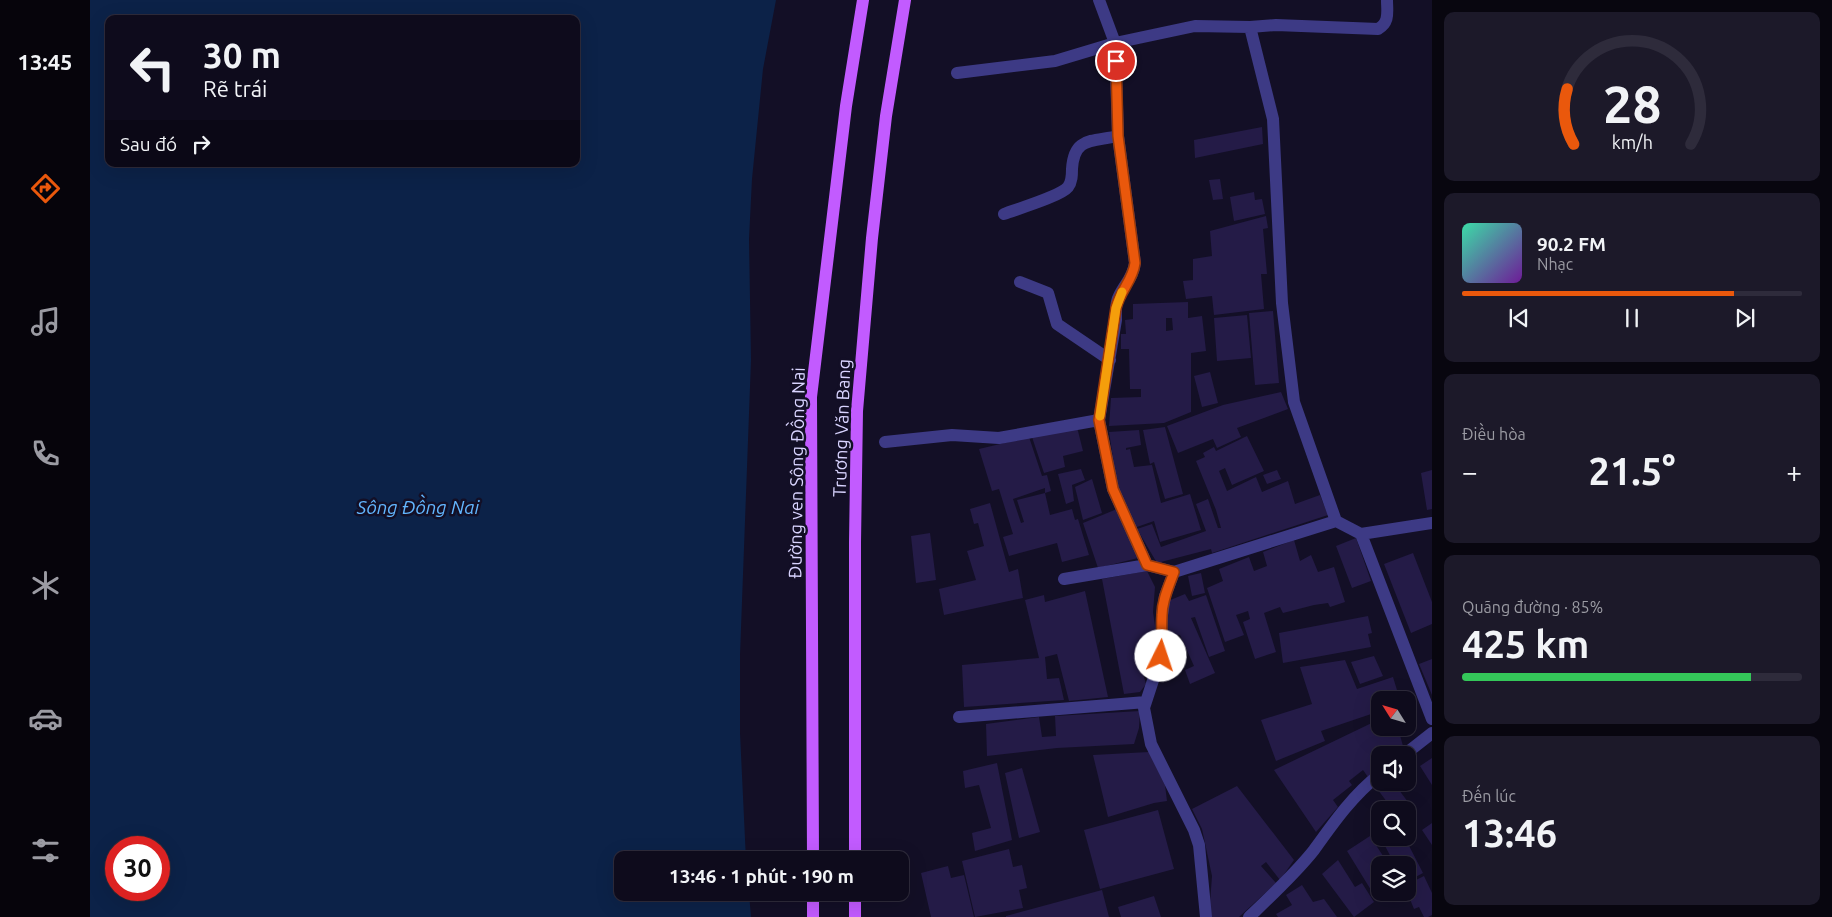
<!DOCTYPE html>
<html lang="vi">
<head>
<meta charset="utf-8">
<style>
	:root { --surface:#0e0b1c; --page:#1c1929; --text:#f1f3f6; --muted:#9b9ba3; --line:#2e2b3b; --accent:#ea580c }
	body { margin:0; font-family:Ubuntu,sans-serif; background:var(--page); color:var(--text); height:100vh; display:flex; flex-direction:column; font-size:19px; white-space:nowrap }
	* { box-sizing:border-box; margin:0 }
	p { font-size:16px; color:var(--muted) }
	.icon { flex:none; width:28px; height:28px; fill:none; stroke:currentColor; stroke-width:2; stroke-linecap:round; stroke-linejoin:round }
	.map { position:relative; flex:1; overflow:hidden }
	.panel { display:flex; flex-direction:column; gap:12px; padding:12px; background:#08060f; width:400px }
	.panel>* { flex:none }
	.banner { position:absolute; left:15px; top:15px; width:475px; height:152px; border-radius:10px; box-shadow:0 5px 20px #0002,0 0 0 1px var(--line); background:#0e0b1c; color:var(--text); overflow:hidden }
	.needle { width:32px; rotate:307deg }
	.fabs { position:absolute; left:1281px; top:691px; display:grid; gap:10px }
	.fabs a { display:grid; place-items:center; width:45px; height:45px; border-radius:10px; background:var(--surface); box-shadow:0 5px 20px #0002,0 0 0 1px var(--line); font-size:25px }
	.speed { position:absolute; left:15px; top:836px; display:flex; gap:10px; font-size:25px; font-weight:700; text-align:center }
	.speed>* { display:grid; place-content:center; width:65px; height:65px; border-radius:50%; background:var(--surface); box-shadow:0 5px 20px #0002,0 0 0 1px var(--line); line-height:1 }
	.speed .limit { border:8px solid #d22; background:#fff; color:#111 }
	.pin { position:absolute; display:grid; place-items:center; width:42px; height:42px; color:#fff; margin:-21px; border:2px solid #fff; border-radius:50%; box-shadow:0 1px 5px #0007 }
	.me { position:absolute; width:55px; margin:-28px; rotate:4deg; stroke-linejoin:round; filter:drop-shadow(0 0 4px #0008) }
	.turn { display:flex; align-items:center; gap:18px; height:105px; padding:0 15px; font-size:22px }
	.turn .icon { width:65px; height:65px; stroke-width:2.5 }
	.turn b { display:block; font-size:35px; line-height:42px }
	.then { display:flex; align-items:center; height:48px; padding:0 15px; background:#0003; gap:10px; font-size:19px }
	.big { font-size:38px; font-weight:700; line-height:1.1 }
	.panel .card { flex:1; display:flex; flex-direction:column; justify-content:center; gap:8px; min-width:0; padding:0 18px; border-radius:10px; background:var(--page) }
	.panel .dial { align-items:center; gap:0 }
	.dial svg { height:130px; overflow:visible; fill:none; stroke:var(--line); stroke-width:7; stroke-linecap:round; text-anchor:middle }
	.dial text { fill:var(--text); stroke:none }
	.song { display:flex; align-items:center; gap:15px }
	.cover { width:60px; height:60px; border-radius:8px; background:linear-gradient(135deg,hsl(160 70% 55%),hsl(280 70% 35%)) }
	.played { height:5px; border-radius:2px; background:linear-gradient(90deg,var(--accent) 80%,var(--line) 80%) }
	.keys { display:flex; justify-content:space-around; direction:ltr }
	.heat { display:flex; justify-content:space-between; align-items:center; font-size:28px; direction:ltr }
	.charge { height:8px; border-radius:4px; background:linear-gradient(90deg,#34c759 85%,var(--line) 0) }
	.trip { position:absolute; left:524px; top:851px; width:295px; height:50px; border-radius:10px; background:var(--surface); box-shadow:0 5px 20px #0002,0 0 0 1px var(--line); font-weight:700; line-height:50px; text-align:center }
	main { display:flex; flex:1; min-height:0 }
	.menu { display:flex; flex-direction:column; width:90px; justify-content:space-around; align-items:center; background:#06040b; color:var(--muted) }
	.menu .icon { width:35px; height:35px }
	.menu .on { color:var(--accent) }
	.menu b { font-size:22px; color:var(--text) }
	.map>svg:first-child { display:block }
</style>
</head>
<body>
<main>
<nav class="menu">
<b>13:45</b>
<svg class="icon on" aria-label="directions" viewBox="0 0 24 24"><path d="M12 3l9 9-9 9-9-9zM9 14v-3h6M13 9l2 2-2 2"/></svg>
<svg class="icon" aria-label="music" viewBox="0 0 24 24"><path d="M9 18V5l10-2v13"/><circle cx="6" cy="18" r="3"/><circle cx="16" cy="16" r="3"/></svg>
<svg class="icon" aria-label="phone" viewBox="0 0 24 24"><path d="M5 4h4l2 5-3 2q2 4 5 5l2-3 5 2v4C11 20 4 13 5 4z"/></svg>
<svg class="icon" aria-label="climate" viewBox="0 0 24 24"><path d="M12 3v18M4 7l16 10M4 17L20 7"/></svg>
<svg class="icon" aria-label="car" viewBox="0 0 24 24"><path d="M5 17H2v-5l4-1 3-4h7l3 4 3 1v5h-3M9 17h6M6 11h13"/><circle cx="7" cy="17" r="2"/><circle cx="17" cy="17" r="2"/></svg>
<svg class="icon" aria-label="filters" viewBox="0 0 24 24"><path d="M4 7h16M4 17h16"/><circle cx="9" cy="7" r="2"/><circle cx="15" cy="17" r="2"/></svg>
</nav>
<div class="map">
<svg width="1342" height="917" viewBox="0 0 1342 917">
	<rect width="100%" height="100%" fill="#130f26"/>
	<path fill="#0c2248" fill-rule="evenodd" d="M0 0H686L673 69 662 179 659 239 661 360 650 655V733L656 860H532V892L659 893 661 917H0ZM19 19H486V164H19ZM26 848H69V890H26Z"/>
	<path fill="#241b47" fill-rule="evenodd" d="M1172 127 1173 144 1105 158 1104 140Z
		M1130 179 1133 199 1123 200 1119 180Z
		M1164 192 1165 200 1172 199 1175 214 1144 221 1140 197Z
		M1176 216 1178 228 1173 229 1177 274H1171L1174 309 1124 315 1122 296 1096 299 1093 281 1103 280V259L1122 256 1120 231Z
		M1098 302V318L1112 316 1116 351 1101 353V412L1074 423 1019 426 1021 398 1051 397V389H1040L1039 349H1031V334H1036L1035 320 1043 319V304ZM1076 318H1082L1083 330 1076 331Z
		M1183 311 1189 383 1165 385 1159 313Z
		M1157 315 1161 358 1127 361 1124 318Z
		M1120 372 1128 403 1112 407 1104 376Z
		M1191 392 1198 409 1147 428 1151 437 1127 448 1123 439 1088 453 1077 426 1133 405Z
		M987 427 993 451 973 456 975 467 954 473 942 437Z
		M1075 427 1093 494 1075 499 1064 462 1060 464 1053 430Z
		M1049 430 1051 445 1036 448V450L1040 449 1044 467 1062 465 1071 503 1100 494 1111 530 1070 542 1064 521 1044 528 1028 490 1019 432Z
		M1157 436 1174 471 1142 485 1135 468 1129 471 1137 491 1166 477 1172 492 1198 481 1205 504 1230 495 1238 515 1122 553 1121 549 1067 563 1047 529 1062 524 1071 547 1116 531 1106 504 1118 499 1128 528H1131L1126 510 1106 461 1115 457 1113 453 1124 447 1126 451Z
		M939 437 952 476 957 475 961 491 955 493V488L923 499 931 523 934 522 927 500 955 493 960 515 982 509 985 520 988 519 999 555 972 562 967 543 919 556 913 537 923 534 909 489 902 491 889 449Z
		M991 469 995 480 982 485 984 501 976 504 968 474Z
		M1187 470 1191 479 1177 484 1173 475Z
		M1342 470V509L1337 510 1331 473Z
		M1002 479 1012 513 993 520 985 487Z
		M900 503 919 572 928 569 933 598 854 615 849 589 886 580 877 551 894 546 888 523 884 524 880 509Z
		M1027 509 1048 558 1008 568 993 523Z
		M840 533 846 580 826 583 821 536Z
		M1266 538 1281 581 1262 588 1246 546Z
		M1204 540 1210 561 1221 555 1228 572 1244 567 1255 602 1240 607 1238 603 1224 605 1193 613 1190 607 1174 613 1186 652 1165 659 1153 622 1160 619 1158 611 1146 615 1154 635 1135 642 1117 588 1133 581 1129 569 1159 557 1164 571 1177 566 1173 552Z
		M1323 553 1342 602V624L1321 633 1294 564Z
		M1057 571 1065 587 1063 612 1066 633 1050 638 1066 635 1067 647 1060 669 1052 670 1056 684 1050 692 1034 694 1012 579Z
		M1111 573 1115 593 1102 596 1098 576Z
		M995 591 1018 697 979 701 967 654 955 657 957 679 969 678 974 700 874 707 872 665 949 658 935 600 954 595 955 602Z
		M1095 594 1099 601 1116 595 1135 651 1119 657 1105 617 1101 618 1125 673 1100 684 1095 670 1104 666 1090 635 1078 634V601Z
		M1278 616 1282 633 1278 634 1281 647 1193 663 1189 633Z
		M1284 656 1293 676 1270 684 1261 662Z
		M1342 659V695L1329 664Z
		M1255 660 1267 689 1303 677 1310 700H1290V711L1231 731 1235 741 1186 761 1171 720 1222 704 1210 667Z
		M1050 711 1049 728 1044 744 967 748 897 756 896 724 949 717 952 737 966 736 965 716Z
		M1290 719V728H1308L1313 746 1303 755H1290V766L1278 777 1273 770 1259 781 1262 785 1243 800 1248 807 1226 832 1184 770Z
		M1059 752 1075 785 1077 801 1064 803 1018 817 1003 755Z
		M1342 758V785L1330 766Z
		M907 763 922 840 885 851 882 833 901 828 889 785 875 788 873 771Z
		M932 768 950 832 929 838 915 773Z
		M1290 782H1303L1321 806 1315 810H1303L1285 786Z
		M1147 786 1204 860 1190 880 1176 862 1171 866 1186 883 1149 917H1119L1122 876 1112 829 1102 809Z
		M1068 810 1084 869 1010 889 994 830Z
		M1342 823V845L1332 830Z
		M1280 836 1299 865H1290V891L1284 895 1257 851Z
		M1307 838H1315L1333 873 1318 881V865H1305L1294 844Z
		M919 849 923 867 932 865 937 888 929 890 933 908 885 917 872 861Z
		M1248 860 1265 887 1272 883 1284 902 1264 917 1232 874Z
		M858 866 861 878 874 875 884 917H841L831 873Z
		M1334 876 1342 893V915L1338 917H1334L1329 907 1324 909 1317 892 1318 884Z
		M1212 885 1223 902 1234 899 1247 917H1188L1186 914 1202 905 1196 895Z
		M1012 890 1019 917H916V916Z
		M1064 896 1071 917H1031L1028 907Z"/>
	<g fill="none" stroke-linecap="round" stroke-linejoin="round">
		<path stroke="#3d3a85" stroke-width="12" d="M1009 0 1025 43 1028 136 1045 263C1043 278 1035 283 1029 296 1025 303 1026 312 1026 320L1009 420 1023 489 1057 565
			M1160 27 1186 25 1288 29C1300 22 1297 12 1297 0
			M867 73 965 61 1025 43 1105 26 1160 27 1183 119 1192 303 1204 402 1246 521 1271 534 1342 523
			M914 214C927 209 971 196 978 187 982 182 982 175 982 169 984 137 1001 142 1028 136
			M930 282 958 293 967 324 1020 360
			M795 442 862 435 909 438 1009 420
			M1271 534 1342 719
			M974 579 1057 565 1084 572
			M869 717 1056 702
			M1314 755 1342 733
			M1116 917 1109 845 1104 830 1061 744 1054 708 1071 656 1072 615 1075 596 1084 572 1246 521
			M1159 917C1181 896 1205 874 1224 850 1244 822 1263 795 1290 774"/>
		<path stroke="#c25bff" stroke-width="12" d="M723 860 721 397 756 106 773 0
			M765 860V542L767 411 782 238 796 116 815 0
			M723 892V917
			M765 917V892"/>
	</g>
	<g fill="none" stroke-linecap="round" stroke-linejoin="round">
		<defs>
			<path id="route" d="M1026 61 1028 136 1045 263C1043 280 1030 291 1026 308L1009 420 1023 489 1057 565 1084 572C1079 586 1072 600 1072 615 1071 629 1073 642 1071 656"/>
		</defs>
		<use href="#route" stroke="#983908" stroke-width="12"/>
		<use href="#route" stroke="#ea580c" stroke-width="9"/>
		<path stroke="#f59e0b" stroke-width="9" d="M1010 416 1026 308 1032 292"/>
	</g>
	<g text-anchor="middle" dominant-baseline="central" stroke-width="5" stroke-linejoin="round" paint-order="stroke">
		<g font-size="18" fill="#d9d4ff" stroke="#130f26">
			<text transform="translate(751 428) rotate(-88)">Trương Văn Bang</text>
			<text transform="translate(706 473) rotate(-89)">Đường ven Sông Đồng Nai</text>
		</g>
		<g font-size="19" font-style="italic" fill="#62b6ff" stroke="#130f26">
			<text x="328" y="507">Sông Đồng Nai</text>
		</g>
	</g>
</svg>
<div class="fabs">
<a><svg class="needle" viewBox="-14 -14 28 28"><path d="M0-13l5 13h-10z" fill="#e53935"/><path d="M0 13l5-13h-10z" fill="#9b9ba3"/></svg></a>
<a><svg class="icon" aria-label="sound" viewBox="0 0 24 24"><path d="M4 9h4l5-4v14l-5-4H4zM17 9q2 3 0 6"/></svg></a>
<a><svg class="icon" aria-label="search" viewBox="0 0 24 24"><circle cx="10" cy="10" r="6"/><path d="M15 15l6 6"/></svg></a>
<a><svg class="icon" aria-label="layers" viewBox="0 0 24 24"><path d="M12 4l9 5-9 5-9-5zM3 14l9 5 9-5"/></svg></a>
</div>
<div class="speed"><div class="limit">30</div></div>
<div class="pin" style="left:1026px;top:61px;background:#d93025"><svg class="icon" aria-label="arrive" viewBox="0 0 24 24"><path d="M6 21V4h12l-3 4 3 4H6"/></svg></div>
<svg class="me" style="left:1071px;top:656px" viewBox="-20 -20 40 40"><circle r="19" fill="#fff"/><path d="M0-13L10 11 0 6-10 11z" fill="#ea580c"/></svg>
<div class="trip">13:46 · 1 phút · 190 m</div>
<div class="banner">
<div class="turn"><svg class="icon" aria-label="left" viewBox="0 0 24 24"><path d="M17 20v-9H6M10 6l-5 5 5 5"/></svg><div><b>30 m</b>Rẽ trái</div></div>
<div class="then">Sau đó<svg class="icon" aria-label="right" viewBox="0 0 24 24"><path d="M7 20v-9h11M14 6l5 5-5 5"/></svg></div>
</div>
</div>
<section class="panel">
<div class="card dial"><svg viewBox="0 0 100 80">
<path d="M14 69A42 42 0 1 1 86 69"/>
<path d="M14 69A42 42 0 0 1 10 35" stroke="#ea580c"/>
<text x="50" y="56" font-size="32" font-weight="700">28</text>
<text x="50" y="72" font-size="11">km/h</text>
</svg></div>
<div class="card">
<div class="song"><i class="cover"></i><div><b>90.2 FM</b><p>Nhạc</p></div></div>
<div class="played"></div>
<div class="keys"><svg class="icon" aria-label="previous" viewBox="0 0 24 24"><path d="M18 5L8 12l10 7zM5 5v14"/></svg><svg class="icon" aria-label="pause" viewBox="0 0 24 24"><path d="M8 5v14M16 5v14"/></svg><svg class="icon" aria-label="next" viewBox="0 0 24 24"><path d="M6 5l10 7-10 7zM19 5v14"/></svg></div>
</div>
<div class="card"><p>Điều hòa</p>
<div class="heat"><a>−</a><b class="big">21.5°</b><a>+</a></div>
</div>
<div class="card"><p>Quãng đường · 85%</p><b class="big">425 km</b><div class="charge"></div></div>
<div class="card"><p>Đến lúc</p><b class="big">13:46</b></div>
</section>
</main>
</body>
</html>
